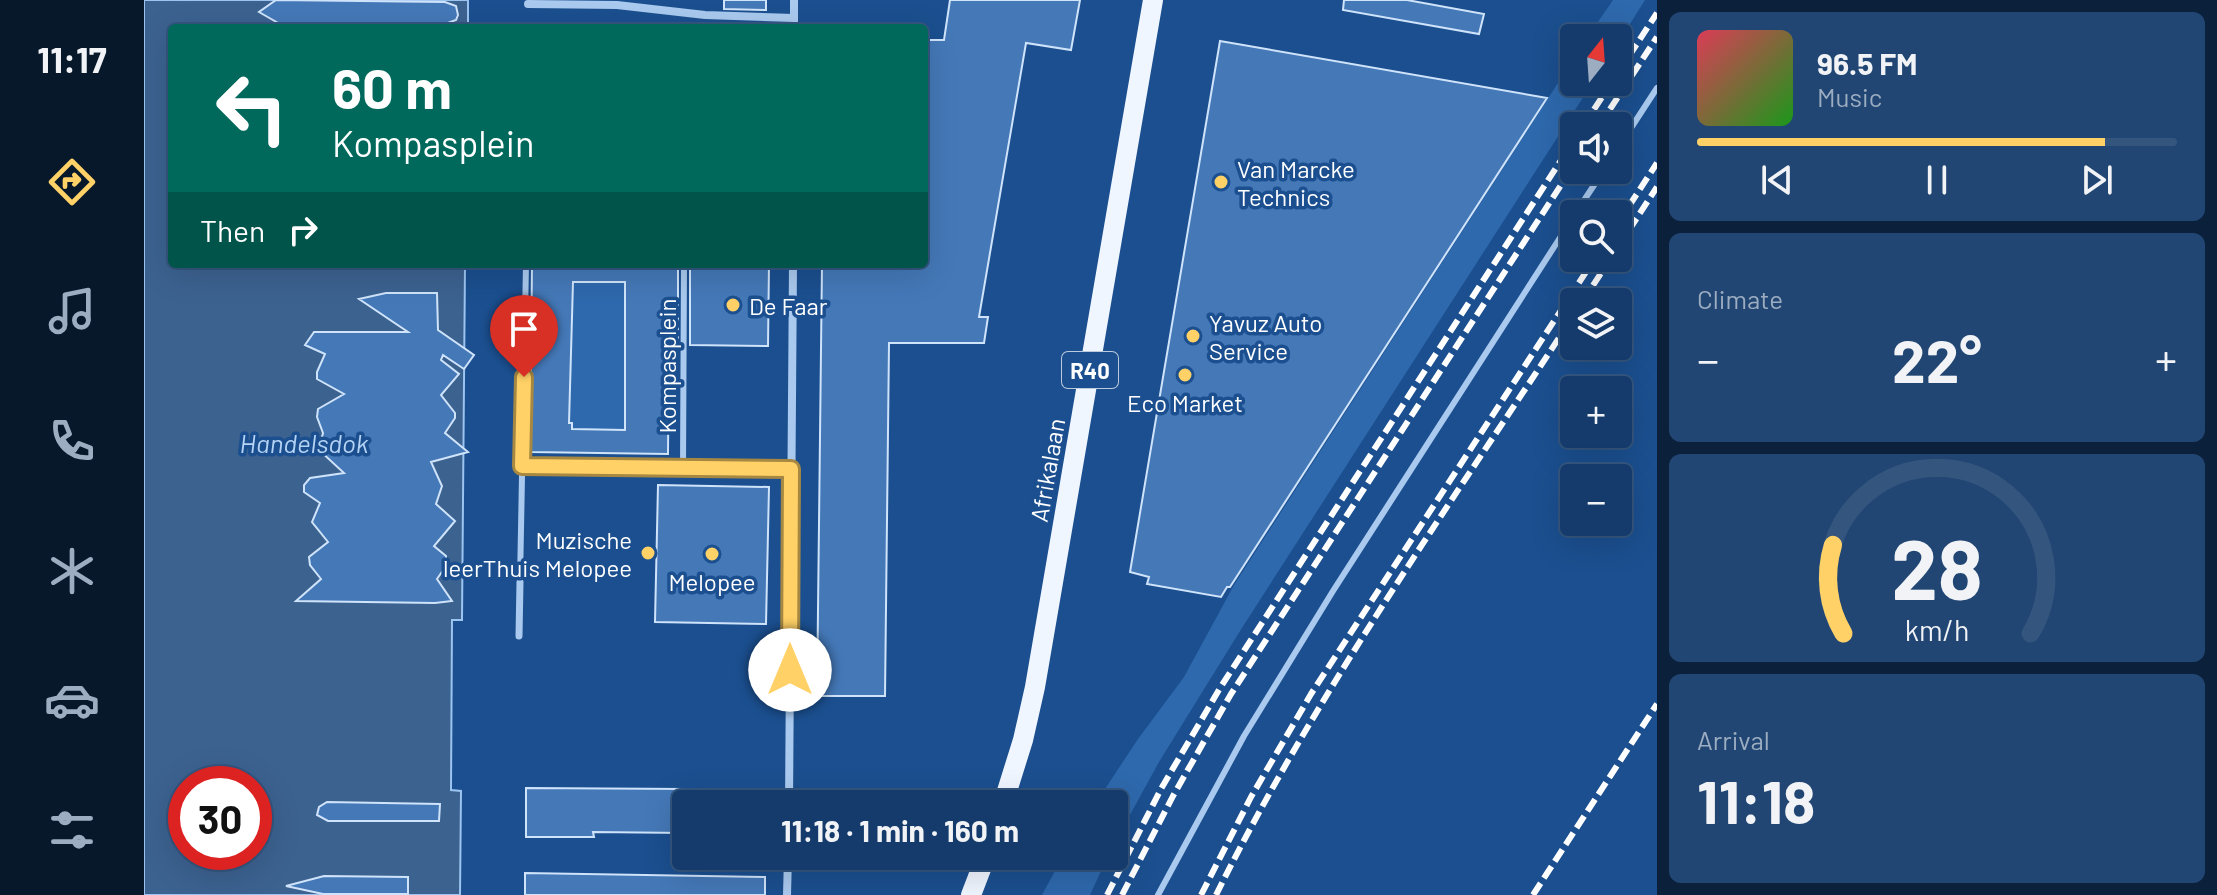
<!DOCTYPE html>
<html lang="en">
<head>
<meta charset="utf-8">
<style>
	:root { --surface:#143b6b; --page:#214673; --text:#f1f3f6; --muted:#9dadc1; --line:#33557e; --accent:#ffd166 }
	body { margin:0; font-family:Barlow,sans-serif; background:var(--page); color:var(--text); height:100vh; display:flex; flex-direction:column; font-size:30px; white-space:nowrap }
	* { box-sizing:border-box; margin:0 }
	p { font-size:26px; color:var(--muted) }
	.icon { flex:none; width:44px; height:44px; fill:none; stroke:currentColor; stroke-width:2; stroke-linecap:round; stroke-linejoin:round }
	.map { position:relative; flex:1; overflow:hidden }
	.details { display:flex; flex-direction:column; gap:12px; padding:12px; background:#0b203b; width:560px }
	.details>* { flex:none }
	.top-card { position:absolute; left:24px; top:24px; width:760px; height:244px; border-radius:8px; box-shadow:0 8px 32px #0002,0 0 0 2px var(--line); background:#00695c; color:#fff; overflow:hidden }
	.needle { width:52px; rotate:17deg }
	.controls { position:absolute; left:1416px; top:24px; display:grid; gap:16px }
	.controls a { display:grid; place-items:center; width:72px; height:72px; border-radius:8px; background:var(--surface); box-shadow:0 8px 32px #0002,0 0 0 2px var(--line); font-size:40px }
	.speed { position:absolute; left:24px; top:766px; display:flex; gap:16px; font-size:40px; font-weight:700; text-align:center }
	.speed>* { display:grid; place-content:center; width:104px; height:104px; border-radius:50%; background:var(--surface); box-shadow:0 8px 32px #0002,0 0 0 2px var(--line); line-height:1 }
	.speed .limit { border:12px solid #d22; background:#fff; color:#111 }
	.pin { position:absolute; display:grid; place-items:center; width:68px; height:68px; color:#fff; margin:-82px -34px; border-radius:50% 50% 50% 0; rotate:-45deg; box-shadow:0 0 8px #0007 }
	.pin .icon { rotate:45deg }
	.me { position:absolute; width:88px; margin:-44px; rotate:0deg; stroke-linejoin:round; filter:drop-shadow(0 0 6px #0008) }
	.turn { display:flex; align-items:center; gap:28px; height:168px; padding:0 32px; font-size:36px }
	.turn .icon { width:104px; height:104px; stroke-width:2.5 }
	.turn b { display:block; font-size:56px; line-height:68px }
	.then { display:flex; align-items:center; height:76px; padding:0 32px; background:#0003; gap:16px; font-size:30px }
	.big { font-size:60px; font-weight:700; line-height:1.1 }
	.details .widget { flex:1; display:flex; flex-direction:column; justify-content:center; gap:12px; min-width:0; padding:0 28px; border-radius:12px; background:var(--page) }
	.details .dial { align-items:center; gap:0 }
	.dial svg { height:208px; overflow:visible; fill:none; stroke:var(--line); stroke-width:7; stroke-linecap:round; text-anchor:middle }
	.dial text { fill:var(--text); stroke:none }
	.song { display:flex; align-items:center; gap:24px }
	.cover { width:96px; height:96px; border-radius:12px; background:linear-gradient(135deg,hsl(350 70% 55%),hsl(120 70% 35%)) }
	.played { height:8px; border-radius:4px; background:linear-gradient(90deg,var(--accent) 85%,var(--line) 85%) }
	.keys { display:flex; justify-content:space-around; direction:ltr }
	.heat { display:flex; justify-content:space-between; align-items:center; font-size:44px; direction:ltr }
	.trip { position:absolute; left:528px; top:790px; width:456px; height:80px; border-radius:8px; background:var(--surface); box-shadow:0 8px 32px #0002,0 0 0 2px var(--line); font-weight:700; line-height:80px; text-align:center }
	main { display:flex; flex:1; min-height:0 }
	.dock { display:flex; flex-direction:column; width:144px; justify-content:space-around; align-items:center; background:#08182b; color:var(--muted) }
	.dock .icon { width:56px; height:56px }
	.dock .on { color:var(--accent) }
	.dock b { font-size:36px; color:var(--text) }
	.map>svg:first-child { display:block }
</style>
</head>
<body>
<main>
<nav class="dock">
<b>11:17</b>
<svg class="icon on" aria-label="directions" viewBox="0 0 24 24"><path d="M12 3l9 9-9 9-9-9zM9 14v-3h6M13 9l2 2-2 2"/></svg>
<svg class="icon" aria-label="music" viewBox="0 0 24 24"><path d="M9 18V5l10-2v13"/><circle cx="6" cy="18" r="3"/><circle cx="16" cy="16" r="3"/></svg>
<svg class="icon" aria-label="phone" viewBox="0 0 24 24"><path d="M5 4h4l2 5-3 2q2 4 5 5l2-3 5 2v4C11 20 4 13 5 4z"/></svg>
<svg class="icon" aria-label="climate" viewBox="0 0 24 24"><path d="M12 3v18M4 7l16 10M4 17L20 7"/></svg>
<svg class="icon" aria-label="car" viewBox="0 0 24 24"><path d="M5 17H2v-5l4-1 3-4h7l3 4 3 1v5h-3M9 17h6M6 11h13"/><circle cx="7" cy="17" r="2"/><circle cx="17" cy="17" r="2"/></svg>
<svg class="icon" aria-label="filters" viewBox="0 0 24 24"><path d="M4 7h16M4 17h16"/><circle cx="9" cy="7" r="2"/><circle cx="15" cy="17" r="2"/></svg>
</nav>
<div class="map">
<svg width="1513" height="895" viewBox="0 0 1513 895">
	<rect width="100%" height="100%" fill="#1b4f8f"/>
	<path fill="#2e69ad" d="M1469 0H1501L1474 43V38H1443Z
		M1430 58V82H1449L1096 631 1015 762 970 844V804H951L994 739 1040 677 1090 585Z
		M428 282 514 283 481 296V430H443L427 445 428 423H425Z
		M919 856H964L946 895H898Z"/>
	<path fill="#3c6290" stroke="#9cc4f0" stroke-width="2" fill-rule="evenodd" d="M0 0H324V28H28V264H321L318 620H308L307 790 317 791 316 895H0ZM42 784H110V852H42Z"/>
	<path fill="#4478b7" stroke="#cfe3fa" stroke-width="2" fill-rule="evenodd" d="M132 0 301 2 312 6 314 15 312 20 301 24H136L115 12Z
		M580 0H622V10L580 9Z
		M806 0H936L927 50 882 43 835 317H844L840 343H745L741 696H673L678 264H780V40H800Z
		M1200 0H1263L1340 14 1335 34 1199 10Z
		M1076 41 1403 98 1086 587H1083L1077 597 1003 584 1005 577 986 572Z
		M388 264H534V345H525L524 454 386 452ZM429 282H481V430L428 429V423H425Z
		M546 264H625L624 346 546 345Z
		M242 293H293L294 330 330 355 320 369 299 355 297 360 315 374 297 395 311 413V418L301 433 324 452 287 462 298 486 292 504 311 521 290 546 302 556V566L293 579 308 601 291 603 152 601 177 579 166 565 165 557 184 542 168 522 176 503 160 492V485L166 478 200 473 175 450 179 433 173 417 174 409 200 394 173 379V372L181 354 161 345 170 332H264L215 299Z
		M514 485 625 487 622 624 511 622Z
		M382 788 542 789V833L449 832 450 837H382Z
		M183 802 296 804 295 821H184L173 815 175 807Z
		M381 873 621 877V895H381Z
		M180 876 264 877V894H179L142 886Z"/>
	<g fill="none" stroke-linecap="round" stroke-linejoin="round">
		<path stroke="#a9c9ee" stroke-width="6" d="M1474 148 1513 88
			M1431 214 1460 170
			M378 466 647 469
			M539 468 540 264
			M376 582 382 264
			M1014 895 1100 736 1189 591 1430 216"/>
		<path stroke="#a9c9ee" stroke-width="7" d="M375 636 376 582"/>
		<path stroke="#a9c9ee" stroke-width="8" d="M650 0V28
			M384 4 473 5 561 15 650 18
			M645 804 649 264
			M643 895 644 856"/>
		<path stroke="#f0f6ff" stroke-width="20" d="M859 804 879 740 891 687 1009 0
			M827 895 842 856"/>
		<path stroke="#fff" stroke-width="6" stroke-dasharray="14 6" stroke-linecap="butt" d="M1474 73 1513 13
			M1439 126 1468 82
			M1455 126 1513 37
			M1474 223 1513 163
			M1474 247 1513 187
			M1438 302 1467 258
			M963 895 1017 789 1076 688 1430 140
			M978 895 1029 796 1087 694 1430 165
			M1057 895 1107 797 1167 694 1451 258
			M1072 895C1173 691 1306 505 1430 315
			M1389 895 1513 704"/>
	</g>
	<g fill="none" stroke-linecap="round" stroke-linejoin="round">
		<defs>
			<path id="route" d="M380 377 378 466 647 469 646 670"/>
		</defs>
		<use href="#route" stroke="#a68842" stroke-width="20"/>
		<use href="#route" stroke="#ffd166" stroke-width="14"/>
	</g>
	<g fill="#ffd166" stroke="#1b4f8f" stroke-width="3">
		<circle cx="1077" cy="182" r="8"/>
		<circle cx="589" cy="305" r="8"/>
		<circle cx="1049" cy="336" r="8"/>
		<circle cx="1041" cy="375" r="8"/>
		<circle cx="504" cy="553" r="8"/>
		<circle cx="568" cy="554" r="8"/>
	</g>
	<g text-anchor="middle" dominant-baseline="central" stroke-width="7" stroke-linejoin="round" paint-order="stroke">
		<rect fill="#1b4f8f" stroke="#bbcadd" stroke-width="2" x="918" y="352" width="56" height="36" rx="6"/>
		<g font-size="22" font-weight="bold" fill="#fff">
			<text x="946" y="370">R40</text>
		</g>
		<g font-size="24" fill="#fff" stroke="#1b4f8f" text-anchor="start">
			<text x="1093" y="168">Van Marcke<tspan x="1093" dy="28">Technics</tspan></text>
			<text x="605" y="305">De Faar</text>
			<text x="1065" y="322">Yavuz Auto<tspan x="1065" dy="28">Service</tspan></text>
			<text x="1041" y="402" text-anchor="middle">Eco Market</text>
			<text x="488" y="539" text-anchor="end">Muzische<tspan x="488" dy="28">leerThuis Melopee</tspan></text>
			<text x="568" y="581" text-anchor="middle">Melopee</text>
		</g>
		<g font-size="24" fill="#fff" stroke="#1b4f8f">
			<text transform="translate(522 366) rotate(-90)">Kompasplein</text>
			<text transform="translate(903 470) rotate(-80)">Afrikalaan</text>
		</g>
		<g font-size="26" font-style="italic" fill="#b5d3f5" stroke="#1b4f8f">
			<text x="160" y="442">Handelsdok</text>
		</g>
	</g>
</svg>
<div class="controls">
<a><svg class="needle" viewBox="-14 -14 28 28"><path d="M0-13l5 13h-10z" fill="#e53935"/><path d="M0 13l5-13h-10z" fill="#9dadc1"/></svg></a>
<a><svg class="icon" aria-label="sound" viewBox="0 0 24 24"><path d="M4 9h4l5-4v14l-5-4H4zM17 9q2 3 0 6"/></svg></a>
<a><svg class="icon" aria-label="search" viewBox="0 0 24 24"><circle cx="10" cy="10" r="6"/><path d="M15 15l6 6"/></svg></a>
<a><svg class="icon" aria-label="layers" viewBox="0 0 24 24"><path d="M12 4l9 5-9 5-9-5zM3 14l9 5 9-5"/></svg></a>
<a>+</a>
<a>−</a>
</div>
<div class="speed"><div class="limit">30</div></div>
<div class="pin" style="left:380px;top:377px;background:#d93025"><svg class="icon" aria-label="arrive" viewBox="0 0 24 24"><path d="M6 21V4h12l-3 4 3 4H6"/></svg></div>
<svg class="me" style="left:646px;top:670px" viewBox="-20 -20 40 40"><circle r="19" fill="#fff"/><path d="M0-13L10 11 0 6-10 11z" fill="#ffd166"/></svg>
<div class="trip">11:18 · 1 min · 160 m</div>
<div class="top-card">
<div class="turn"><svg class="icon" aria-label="left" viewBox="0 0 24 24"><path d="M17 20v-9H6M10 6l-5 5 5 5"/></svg><div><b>60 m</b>Kompasplein</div></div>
<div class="then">Then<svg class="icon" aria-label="right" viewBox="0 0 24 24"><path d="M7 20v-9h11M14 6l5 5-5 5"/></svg></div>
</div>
</div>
<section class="details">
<div class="widget">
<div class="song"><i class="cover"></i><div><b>96.5 FM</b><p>Music</p></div></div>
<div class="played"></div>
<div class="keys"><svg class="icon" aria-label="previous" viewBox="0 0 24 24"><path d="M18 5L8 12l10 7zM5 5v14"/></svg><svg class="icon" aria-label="pause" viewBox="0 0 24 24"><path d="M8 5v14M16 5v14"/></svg><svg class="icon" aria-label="next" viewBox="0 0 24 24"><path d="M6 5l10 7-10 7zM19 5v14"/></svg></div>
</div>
<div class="widget"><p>Climate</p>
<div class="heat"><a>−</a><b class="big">22°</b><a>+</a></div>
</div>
<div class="widget dial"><svg viewBox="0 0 100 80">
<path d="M14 69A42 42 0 1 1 86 69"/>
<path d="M14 69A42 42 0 0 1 10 35" stroke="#ffd166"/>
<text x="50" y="56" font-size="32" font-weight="700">28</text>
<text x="50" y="72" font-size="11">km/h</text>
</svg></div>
<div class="widget"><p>Arrival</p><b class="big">11:18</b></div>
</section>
</main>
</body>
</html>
